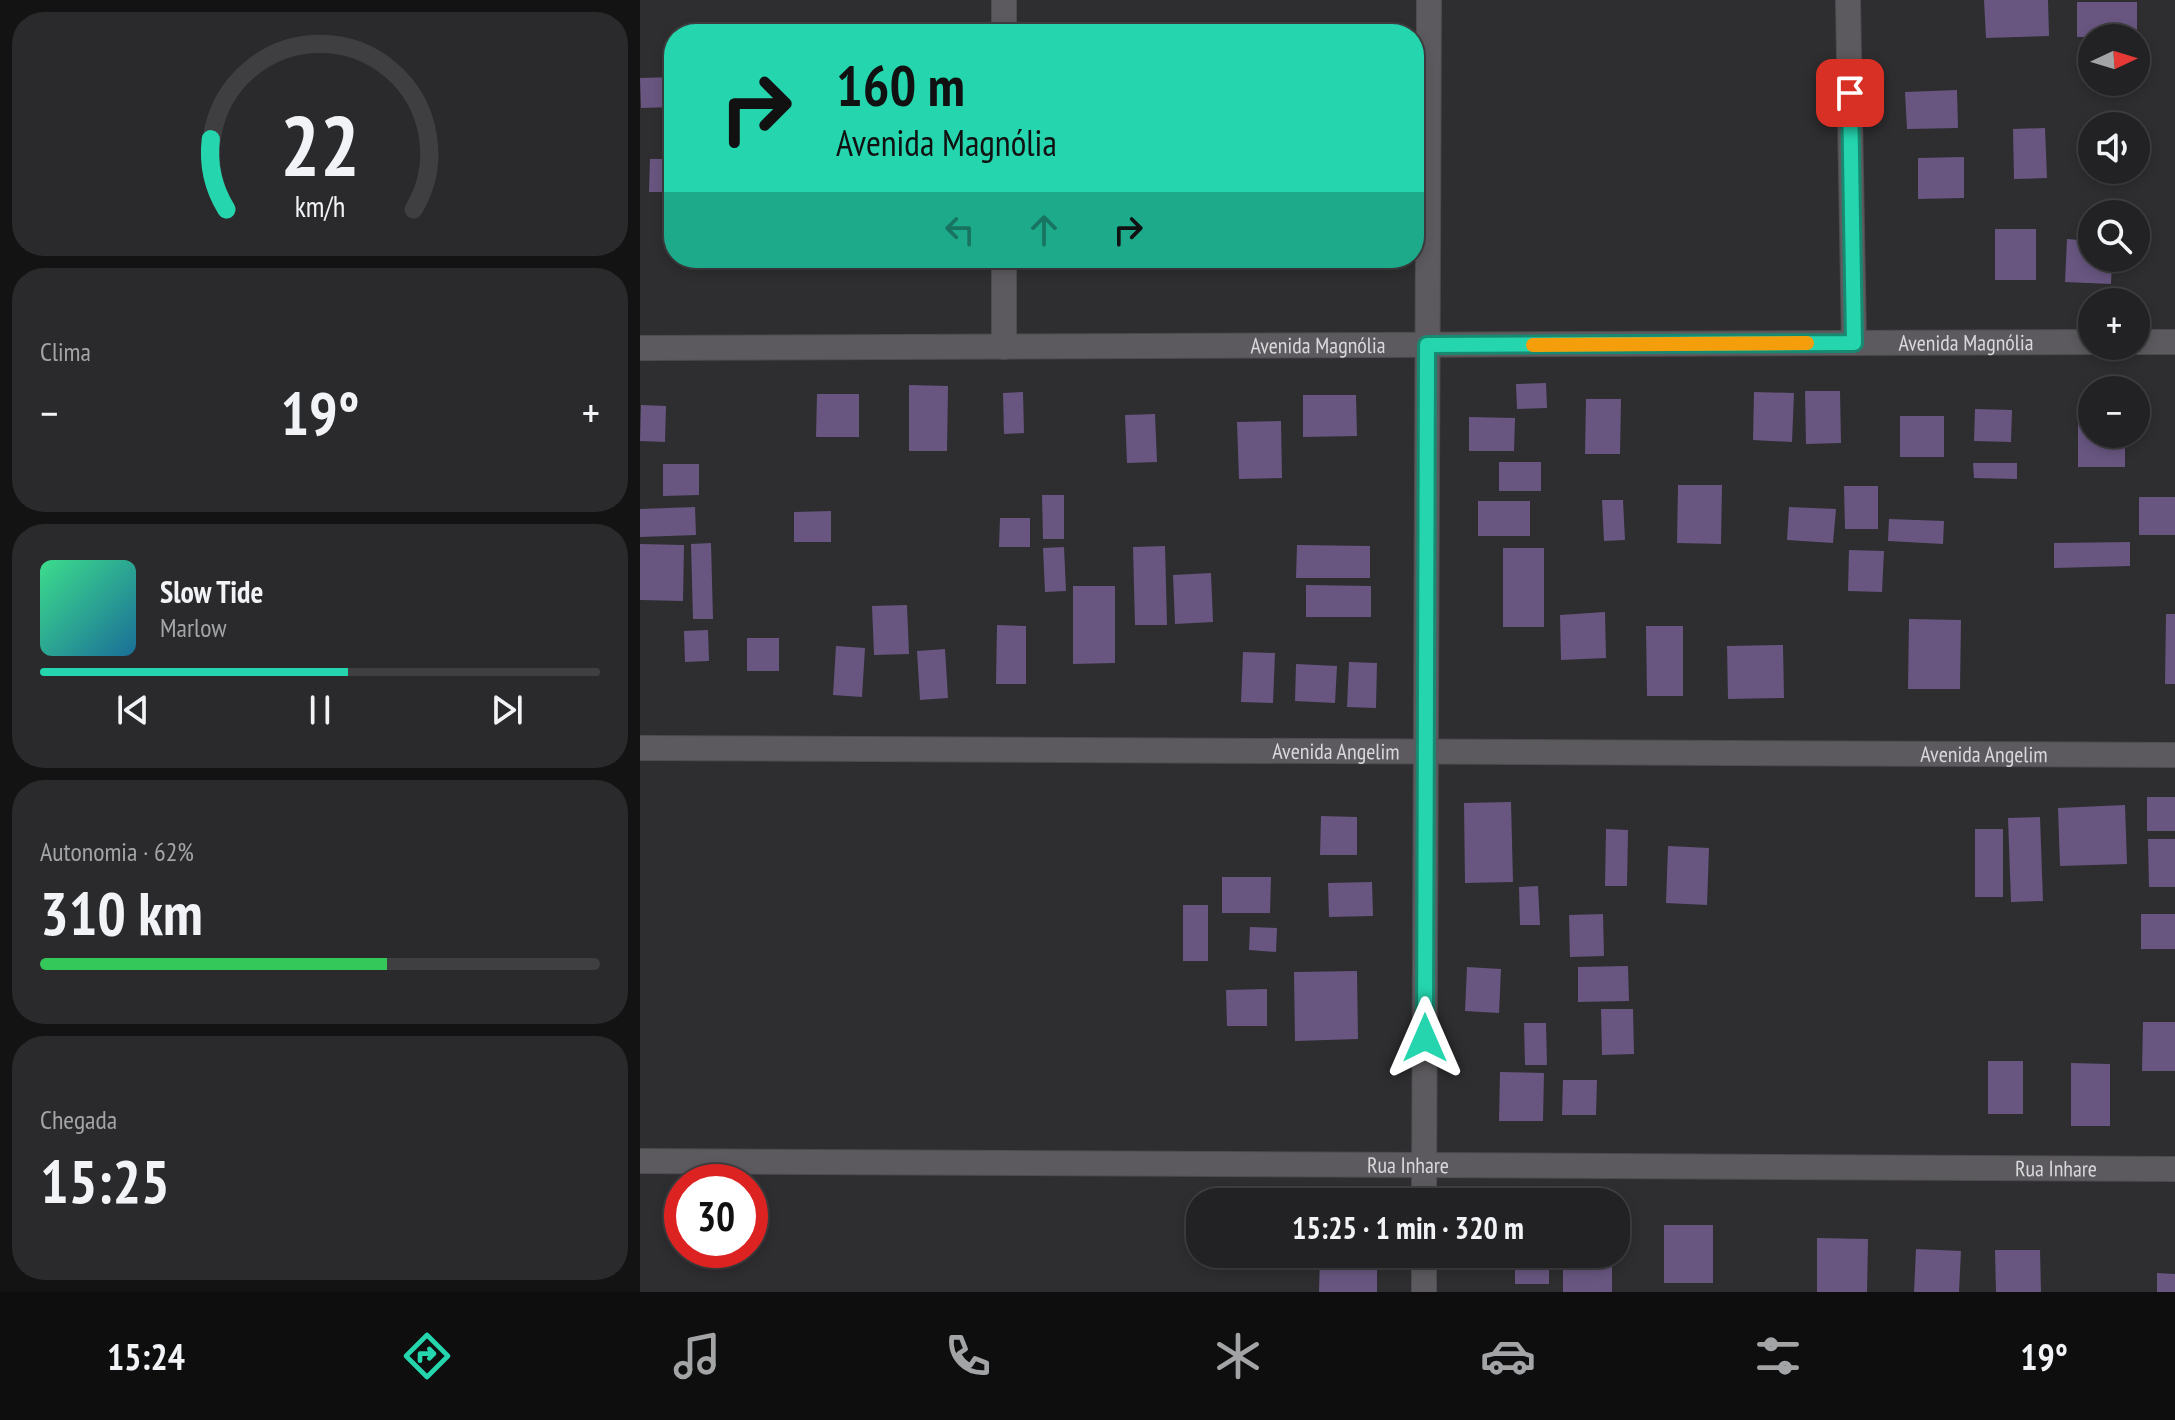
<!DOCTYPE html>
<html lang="pt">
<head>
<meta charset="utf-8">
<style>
	:root { --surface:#222224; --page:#2a2a2c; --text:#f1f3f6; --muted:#a2a4a6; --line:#3f3f41; --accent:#24d5ae }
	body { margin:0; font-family:"PT Sans Narrow",sans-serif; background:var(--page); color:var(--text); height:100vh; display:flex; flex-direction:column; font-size:30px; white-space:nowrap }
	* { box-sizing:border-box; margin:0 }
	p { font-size:26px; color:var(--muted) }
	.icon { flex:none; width:44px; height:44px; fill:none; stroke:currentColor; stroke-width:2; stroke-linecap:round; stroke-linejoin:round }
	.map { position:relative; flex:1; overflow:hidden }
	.panel { display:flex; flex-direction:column; gap:12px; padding:12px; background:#131314; width:640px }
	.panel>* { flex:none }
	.banner { position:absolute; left:24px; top:24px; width:760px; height:244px; border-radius:32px; box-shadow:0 4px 12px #0003,0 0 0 2px var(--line); background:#24d5ae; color:#111; overflow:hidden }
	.needle { width:52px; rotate:86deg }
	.tools { position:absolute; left:1438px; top:24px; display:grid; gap:16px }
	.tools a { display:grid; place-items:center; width:72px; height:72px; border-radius:50%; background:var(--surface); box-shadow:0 4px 12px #0003,0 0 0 2px var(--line); font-size:40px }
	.speed { position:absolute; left:24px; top:1164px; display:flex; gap:16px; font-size:40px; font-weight:700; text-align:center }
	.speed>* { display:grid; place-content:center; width:104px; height:104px; border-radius:50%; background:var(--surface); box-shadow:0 4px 12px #0003,0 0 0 2px var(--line); line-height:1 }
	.speed .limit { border:12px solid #d22; background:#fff; color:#111 }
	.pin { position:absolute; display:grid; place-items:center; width:68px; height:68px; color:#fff; margin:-34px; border-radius:16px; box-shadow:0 4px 12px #0006 }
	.me { position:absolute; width:88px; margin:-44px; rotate:0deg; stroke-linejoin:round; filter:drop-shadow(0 0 6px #0008) }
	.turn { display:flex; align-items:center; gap:28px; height:168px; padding:0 40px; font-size:36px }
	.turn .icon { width:104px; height:104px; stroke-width:2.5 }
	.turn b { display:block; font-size:56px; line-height:68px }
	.lanes { display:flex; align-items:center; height:76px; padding:0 40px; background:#0003; justify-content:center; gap:40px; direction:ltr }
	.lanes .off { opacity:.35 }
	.big { font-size:60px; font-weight:600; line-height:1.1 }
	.panel .widget { flex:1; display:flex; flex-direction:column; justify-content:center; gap:12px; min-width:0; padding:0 28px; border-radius:32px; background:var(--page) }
	.panel .dial { align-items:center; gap:0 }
	.dial svg { height:208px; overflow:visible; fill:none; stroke:var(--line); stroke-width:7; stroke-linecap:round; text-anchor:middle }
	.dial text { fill:var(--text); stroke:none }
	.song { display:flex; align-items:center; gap:24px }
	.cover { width:96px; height:96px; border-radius:12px; background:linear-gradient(135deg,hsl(150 70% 55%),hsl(200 70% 35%)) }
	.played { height:8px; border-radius:4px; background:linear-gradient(90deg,var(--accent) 55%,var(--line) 55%) }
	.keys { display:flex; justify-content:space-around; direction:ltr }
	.heat { display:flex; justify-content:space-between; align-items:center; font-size:44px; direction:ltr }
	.charge { height:12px; border-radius:6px; background:linear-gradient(90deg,#34c759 62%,var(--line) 0) }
	.trip { position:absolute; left:546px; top:1188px; width:444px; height:80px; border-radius:32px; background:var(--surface); box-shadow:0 4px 12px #0003,0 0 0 2px var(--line); font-weight:600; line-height:80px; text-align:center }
	.menu { display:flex; height:128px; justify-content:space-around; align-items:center; background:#0e0e0e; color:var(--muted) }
	.menu .icon { width:56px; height:56px }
	.menu .current { color:var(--accent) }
	.menu b { font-size:36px; color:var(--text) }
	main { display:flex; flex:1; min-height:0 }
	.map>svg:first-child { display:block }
</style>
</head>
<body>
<main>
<section class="panel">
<div class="widget dial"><svg viewBox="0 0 100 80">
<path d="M14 69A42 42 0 1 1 86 69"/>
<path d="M14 69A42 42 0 0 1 8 42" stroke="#24d5ae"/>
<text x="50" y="56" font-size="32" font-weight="700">22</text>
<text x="50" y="72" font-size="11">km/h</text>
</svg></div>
<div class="widget"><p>Clima</p>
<div class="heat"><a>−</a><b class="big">19°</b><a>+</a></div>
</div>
<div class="widget">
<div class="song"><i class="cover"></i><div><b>Slow Tide</b><p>Marlow</p></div></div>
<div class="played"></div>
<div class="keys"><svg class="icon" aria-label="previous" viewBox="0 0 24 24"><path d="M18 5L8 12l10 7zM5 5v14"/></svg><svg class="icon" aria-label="pause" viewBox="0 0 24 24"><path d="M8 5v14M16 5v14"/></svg><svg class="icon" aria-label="next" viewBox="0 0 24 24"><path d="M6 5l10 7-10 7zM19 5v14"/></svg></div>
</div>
<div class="widget"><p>Autonomia · 62%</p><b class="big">310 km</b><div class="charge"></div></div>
<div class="widget"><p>Chegada</p><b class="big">15:25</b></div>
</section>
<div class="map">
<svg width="1535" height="1292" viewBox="0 0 1535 1292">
	<rect width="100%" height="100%" fill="#2e2d30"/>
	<path fill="#685680" d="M1344 0H1408L1409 36 1346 38Z
		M1437 2H1497V37H1437Z
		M34 77V107L1 108 0 78Z
		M1317 90 1318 128 1267 129 1265 92Z
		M1405 128 1407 178 1374 179 1373 129Z
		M1324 157V198L1278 199V158Z
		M10 159H34V192H9Z
		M1355 229H1396V280H1355Z
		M1427 239 1452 241V258H1472L1471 284 1425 282Z
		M90 258H141V266L91 268Z
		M906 383 907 408 877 409 876 384Z
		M269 385 308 386 307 451H269Z
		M1165 391H1200L1201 443 1166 444Z
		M383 392 384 433 364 434 363 393Z
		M1114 392 1154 393 1152 442 1113 440Z
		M177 394H219V437H176Z
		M663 395H716L717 436 663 437Z
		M946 399H981L980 454H945Z
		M1 405 26 406 25 442 0 441Z
		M1438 405H1452V434H1485V467H1438Z
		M1335 409 1372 410 1371 442 1334 441Z
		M515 414 517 462 487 463 485 415Z
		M1260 416H1304V457H1260Z
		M829 417 875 418 874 451H829Z
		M641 421 642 478 599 479 597 422Z
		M859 462H901V491H859Z
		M1333 463H1377V479L1334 478Z
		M23 464H59V495L23 496Z
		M1038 485H1082L1081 544 1037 543Z
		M1204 486H1238V529H1205Z
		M402 495H424V539H403Z
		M1499 497H1535V535H1499Z
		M962 500H983L985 540 964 541Z
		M838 501H890V536H838Z
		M55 507 56 535 0 537V509Z
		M1149 507 1196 509 1193 543 1147 540Z
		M191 511V542H154V512Z
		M360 518H390V547H359Z
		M1249 519 1304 521 1303 544 1248 541Z
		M1490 542V566L1414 568V543Z
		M71 543 73 619H53L51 544Z
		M0 544 44 545 43 601 0 600Z
		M657 545 730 546V578H656Z
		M525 546 527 625H495L493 547Z
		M424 547 426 591 405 592 403 548Z
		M863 548H904V627H863Z
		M1209 550 1244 551 1242 592 1208 591Z
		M571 573 573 622 535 624 533 575Z
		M666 585 731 586V617H666Z
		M433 586H475V663L433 664Z
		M267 605 269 654 234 655 232 606Z
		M965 612 966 658 921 660 920 615Z
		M1526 614H1535V684H1525Z
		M1269 619 1321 620 1320 689H1268Z
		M357 625 386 626V684H356Z
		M1006 626H1043V696H1007Z
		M68 630 69 661 45 662 44 631Z
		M107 638H139V671H107Z
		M1143 645 1144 698 1088 699 1087 646Z
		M196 646 225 648 222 697 193 695Z
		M305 649 308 698 280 700 277 651Z
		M603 652 635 653 633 703 601 702Z
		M709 662 737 663 736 708 707 707Z
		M656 664 697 666 695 703 655 701Z
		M1507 797H1535V831H1507Z
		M871 802 873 882 825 883 824 803Z
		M1485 805 1487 864 1420 866 1418 808Z
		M681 816 717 817V855H680Z
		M1400 817 1403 901 1371 902 1368 818Z
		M966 829 988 830 987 886H965Z
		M1335 829H1363V897H1335Z
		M1508 839H1535V887H1509Z
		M1028 846 1069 848 1067 905 1026 903Z
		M582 877H631L630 913H582Z
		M732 882 733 916 689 917 688 883Z
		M898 886 900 925H880L879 887Z
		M543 905H568V961H543Z
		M963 914 964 956 930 957 929 915Z
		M1501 914H1535V949H1501Z
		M610 927 637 928 636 952 609 950Z
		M988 966 989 1001 938 1002V967Z
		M827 967 861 969 859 1013 825 1011Z
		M717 971 718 1039 655 1041 654 972Z
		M627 989V1026H587L586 990Z
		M961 1009H993L994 1054 962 1055Z
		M1503 1022H1535V1071H1502Z
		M884 1023H906L907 1065H885Z
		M1348 1061H1383V1114H1348Z
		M1431 1063 1470 1064V1126H1431Z
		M860 1072 904 1073 903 1121H859Z
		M923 1080H957L956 1115H922Z
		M1024 1225H1073V1283H1024Z
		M1177 1238 1228 1239 1227 1292H1177Z
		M1276 1249 1321 1251 1319 1292H1274Z
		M1355 1250H1400L1401 1292H1356Z
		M680 1254H737V1292H679Z
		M875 1254H909V1284H875Z
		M923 1254H972V1292H923Z
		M1517 1273 1535 1274V1292H1517Z"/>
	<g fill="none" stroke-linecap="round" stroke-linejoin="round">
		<defs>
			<g id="street">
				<path d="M364 0V34"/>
				<path d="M1208 0 1214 343"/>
				<path d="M364 258V347"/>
				<path d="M1496 342H1535"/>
				<path id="s1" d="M0 348 1452 342"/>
				<path id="s2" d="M0 748 1535 755"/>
				<path id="s3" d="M0 1161 1535 1169"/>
				<path d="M784 1202 789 0"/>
				<path d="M784 1292V1254"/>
			</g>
		</defs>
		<use href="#street" stroke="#4c4b4e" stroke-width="26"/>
		<use href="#street" stroke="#5c5a5e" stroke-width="24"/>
	</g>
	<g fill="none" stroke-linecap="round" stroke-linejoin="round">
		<defs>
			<path id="route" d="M785 1038 787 345 1214 343 1210 93"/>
		</defs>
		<use href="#route" stroke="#178a71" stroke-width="20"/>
		<use href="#route" stroke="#24d5ae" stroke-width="14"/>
		<path stroke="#f59e0b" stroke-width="14" d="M893 345 1167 343"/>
	</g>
	<g text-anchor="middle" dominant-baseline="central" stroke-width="8" stroke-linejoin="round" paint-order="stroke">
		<g font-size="22" fill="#d8d7da" stroke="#242327">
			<text stroke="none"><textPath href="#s1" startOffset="1326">Avenida Magnólia</textPath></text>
			<text stroke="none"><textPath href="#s1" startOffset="678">Avenida Magnólia</textPath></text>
			<text stroke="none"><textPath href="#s2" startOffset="696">Avenida Angelim</textPath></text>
			<text stroke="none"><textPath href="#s2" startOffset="1344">Avenida Angelim</textPath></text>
			<text stroke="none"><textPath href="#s3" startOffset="768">Rua Inhare</textPath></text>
			<text stroke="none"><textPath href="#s3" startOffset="1416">Rua Inhare</textPath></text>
		</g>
	</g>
</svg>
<div class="tools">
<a><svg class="needle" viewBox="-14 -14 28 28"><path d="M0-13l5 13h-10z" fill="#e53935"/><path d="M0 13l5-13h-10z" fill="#a2a4a6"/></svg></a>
<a><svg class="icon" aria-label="sound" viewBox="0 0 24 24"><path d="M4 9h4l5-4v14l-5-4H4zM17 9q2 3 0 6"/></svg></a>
<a><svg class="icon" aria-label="search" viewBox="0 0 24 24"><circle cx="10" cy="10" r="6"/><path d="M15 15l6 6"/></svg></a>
<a>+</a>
<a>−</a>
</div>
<div class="speed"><div class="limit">30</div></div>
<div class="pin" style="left:1210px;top:93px;background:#d93025"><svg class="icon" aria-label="arrive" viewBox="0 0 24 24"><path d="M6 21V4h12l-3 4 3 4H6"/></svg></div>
<svg class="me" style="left:785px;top:1038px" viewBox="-20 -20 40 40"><path d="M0-17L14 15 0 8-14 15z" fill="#24d5ae" stroke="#fff" stroke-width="4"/></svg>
<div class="trip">15:25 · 1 min · 320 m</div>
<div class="banner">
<div class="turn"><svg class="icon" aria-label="right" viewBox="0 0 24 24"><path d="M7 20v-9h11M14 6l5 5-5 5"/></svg><div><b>160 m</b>Avenida Magnólia</div></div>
<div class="lanes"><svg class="icon off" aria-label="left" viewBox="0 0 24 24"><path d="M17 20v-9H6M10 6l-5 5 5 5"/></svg><svg class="icon off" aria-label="ahead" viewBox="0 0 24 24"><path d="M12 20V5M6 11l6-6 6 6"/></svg><svg class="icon" aria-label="right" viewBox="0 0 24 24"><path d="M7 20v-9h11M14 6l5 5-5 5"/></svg></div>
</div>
</div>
</main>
<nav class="menu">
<b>15:24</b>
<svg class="icon current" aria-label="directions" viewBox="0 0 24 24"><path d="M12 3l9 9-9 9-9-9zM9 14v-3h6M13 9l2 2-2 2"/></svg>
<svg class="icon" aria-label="music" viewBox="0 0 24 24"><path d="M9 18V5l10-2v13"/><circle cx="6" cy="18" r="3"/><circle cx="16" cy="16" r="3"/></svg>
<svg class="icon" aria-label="phone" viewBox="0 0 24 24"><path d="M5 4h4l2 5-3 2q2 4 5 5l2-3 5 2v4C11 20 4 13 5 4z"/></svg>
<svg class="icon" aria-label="climate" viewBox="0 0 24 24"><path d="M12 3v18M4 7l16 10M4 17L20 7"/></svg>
<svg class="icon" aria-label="car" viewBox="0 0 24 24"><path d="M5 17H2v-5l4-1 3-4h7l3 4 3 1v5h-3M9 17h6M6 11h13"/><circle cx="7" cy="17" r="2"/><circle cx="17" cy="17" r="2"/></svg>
<svg class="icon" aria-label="filters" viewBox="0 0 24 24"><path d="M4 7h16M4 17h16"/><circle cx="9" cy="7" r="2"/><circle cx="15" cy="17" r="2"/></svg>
<b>19°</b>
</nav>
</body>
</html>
